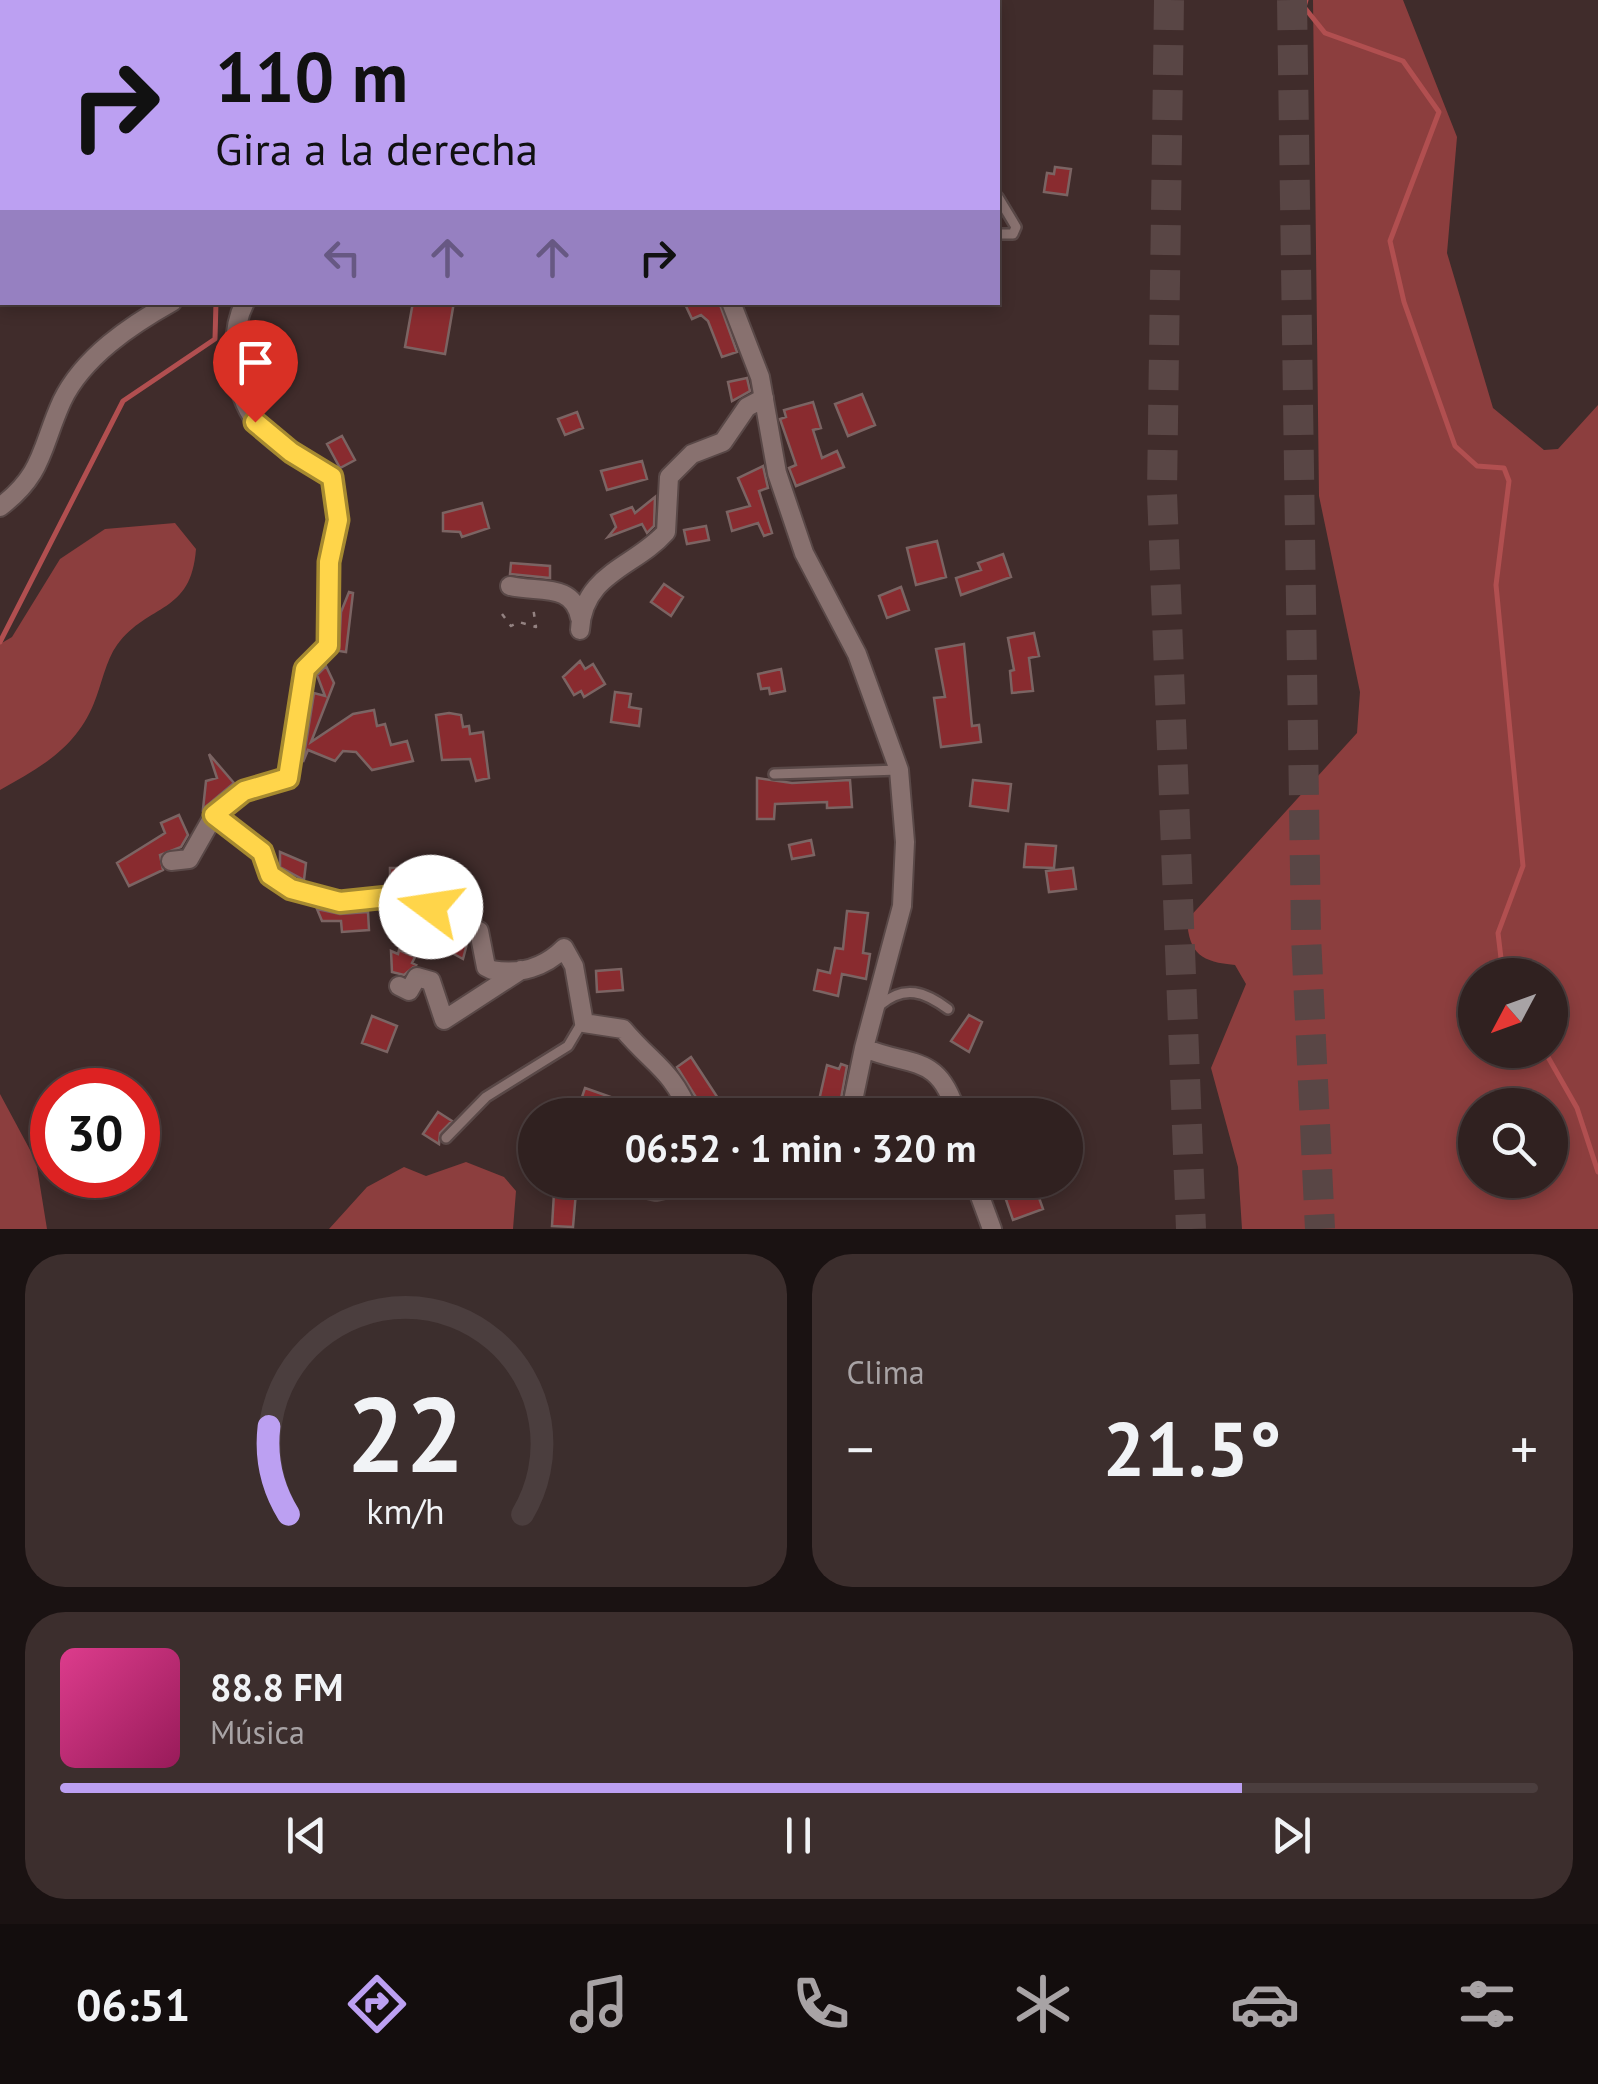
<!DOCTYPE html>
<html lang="es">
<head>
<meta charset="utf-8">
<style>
	:root { --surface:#302120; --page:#3c2e2d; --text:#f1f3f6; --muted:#a8a3a5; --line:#4b3e3e; --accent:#bca0f2 }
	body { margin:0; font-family:"PT Sans",sans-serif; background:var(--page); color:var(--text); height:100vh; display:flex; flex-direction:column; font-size:38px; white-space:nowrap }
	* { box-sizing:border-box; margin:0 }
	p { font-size:32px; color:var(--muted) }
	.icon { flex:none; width:55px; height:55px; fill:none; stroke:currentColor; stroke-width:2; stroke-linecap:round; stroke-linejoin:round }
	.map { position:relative; height:1229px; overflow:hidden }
	.sheet { display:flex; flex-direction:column; gap:25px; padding:25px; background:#1a1212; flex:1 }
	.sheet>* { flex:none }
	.guide { position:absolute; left:0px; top:0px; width:1000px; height:305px; box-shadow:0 5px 15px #0003,0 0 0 2px var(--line); background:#bca0f2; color:#111; overflow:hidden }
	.needle { width:65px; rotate:229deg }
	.tools { position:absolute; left:1458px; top:958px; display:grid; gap:20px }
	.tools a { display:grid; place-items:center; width:110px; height:110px; border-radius:50%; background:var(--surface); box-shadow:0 5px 15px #0003,0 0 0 2px var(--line); font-size:50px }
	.speed { position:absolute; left:30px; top:1068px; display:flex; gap:20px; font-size:50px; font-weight:700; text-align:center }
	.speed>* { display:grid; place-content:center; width:130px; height:130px; border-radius:50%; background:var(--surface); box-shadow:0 5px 15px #0003,0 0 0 2px var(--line); line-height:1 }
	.speed .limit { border:15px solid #d22; background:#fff; color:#111 }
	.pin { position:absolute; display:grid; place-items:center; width:85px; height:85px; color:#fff; margin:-102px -42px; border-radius:50% 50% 50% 0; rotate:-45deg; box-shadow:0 0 10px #0007 }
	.pin .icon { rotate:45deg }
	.me { position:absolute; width:110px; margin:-55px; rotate:284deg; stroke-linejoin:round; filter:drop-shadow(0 0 8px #0008) }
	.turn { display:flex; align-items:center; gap:35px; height:210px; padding:0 50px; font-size:45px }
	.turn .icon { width:130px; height:130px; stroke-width:2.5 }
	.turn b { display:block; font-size:70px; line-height:85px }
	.lanes { display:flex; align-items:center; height:95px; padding:0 50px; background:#0003; justify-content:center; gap:50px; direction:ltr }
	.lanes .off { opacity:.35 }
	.big { font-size:75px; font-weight:700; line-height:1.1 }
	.sheet .widget { flex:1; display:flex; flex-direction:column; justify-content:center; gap:15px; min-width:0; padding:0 35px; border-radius:40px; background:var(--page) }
	.sheet .dial { align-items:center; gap:0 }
	.dial svg { height:260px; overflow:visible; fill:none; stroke:var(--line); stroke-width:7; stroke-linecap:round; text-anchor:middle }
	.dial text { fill:var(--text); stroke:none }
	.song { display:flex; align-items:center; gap:30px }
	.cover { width:120px; height:120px; border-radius:15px; background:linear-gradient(135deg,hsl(330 70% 55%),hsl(330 70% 35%)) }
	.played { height:10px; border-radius:5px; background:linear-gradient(90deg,var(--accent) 80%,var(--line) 80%) }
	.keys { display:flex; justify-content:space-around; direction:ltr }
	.heat { display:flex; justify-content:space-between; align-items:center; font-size:55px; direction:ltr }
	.sheet .tiles { flex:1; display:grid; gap:25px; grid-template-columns:1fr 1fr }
	.widget:last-child { grid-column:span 2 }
	.trip { position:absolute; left:518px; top:1098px; width:565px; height:100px; border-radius:50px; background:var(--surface); box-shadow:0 5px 15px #0003,0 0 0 2px var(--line); font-weight:700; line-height:100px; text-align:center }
	.dock { display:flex; height:160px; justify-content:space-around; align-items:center; background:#130d0d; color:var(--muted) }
	.dock .icon { width:70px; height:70px }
	.dock .on { color:var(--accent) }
	.dock b { font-size:45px; color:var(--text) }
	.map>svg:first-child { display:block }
</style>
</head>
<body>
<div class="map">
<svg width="1598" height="1229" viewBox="0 0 1598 1229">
	<rect width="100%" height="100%" fill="#402c2b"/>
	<path fill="#8c3e3e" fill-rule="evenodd" d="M140 0H425L137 2Z
		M1313 0H1403L1457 137 1447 253 1493 408 1544 450 1558 449 1598 405V1229H1242L1238 1167 1211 1068 1246 984 1235 965C1202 962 1189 954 1187 920L1357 733 1360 692 1319 496ZM1550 975V1050H1475V975ZM1550 1105V1180H1475V1105Z
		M175 523 196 549C191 615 149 602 117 645 106 660 101 686 94 703 76 748 41 767 0 790V644L12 637 60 559 105 529Z
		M0 1094 36 1161 47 1229H0Z
		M466 1162 504 1177 516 1191 513 1229H329L367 1187 404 1167 426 1176Z"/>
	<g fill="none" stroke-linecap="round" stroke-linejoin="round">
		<path stroke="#b14f50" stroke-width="5" d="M1306 0 1304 7 1325 33 1403 61 1439 112 1390 241 1404 302 1455 446 1477 466 1504 468 1509 481 1496 585 1523 866 1498 933 1503 975
			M472 2 474 0
			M0 642 123 401 215 339 216 302
			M1544 1050 1577 1108 1598 1172"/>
	</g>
	<path fill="#892b2f" stroke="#7b6463" stroke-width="2.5" d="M1055 167 1071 169 1067 195 1044 192 1047 173 1054 174Z
		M413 302H454L445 354 405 347Z
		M684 302H719L737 352 722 357 708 321 701 315 692 319Z
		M747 378 750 391 732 401 728 382Z
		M862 394 875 425 848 436 835 404Z
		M813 402 821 428 813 430 822 458 837 451 844 467 796 486 789 468 796 465 780 419 786 417 784 410Z
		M577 412 583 428 565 435 558 419Z
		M342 436 355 460 340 468 327 444Z
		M642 461 647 479 607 490 601 471Z
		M763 466 768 488 759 491 772 533 764 536 758 523 732 531 727 512 750 506 738 478Z
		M655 497 654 526 647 533 642 524 608 537 616 527 611 515 632 507 635 513Z
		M482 503 489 528 462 537 460 532 443 531V513Z
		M706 526 709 540 687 544 684 530Z
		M937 541 946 577 916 585 907 548Z
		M1003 554 1011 577 961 595 956 578 981 570 978 563Z
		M511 563 550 566V578L510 574Z
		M664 584 683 597 671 616 651 602Z
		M901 587 909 610 887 618 879 596Z
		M349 592 353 593 346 652 339 651 341 612Z
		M1034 633 1039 656 1029 658 1033 691 1012 693 1010 671 1014 670 1008 638Z
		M964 644 972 726 979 725 981 742 941 747 934 698 945 697 936 649Z
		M580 661 585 669 593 664 605 684 584 697 581 691 574 695 563 677Z
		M326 666 334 683 311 742 353 714 374 710 377 726 385 724 391 745 407 741 413 761 372 770 356 752 343 751 335 761 308 750 303 762 314 693 325 696 317 675Z
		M781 669 785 691 770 694 769 688 761 689 758 674Z
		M615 692 631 694 629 707 641 709 639 726 611 722Z
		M449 713 461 715 463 727 469 726 470 734 483 732 489 778 476 781 470 759 442 760 436 715Z
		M209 754 234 783 203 809 206 781 217 778Z
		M757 778 792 783 850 780 852 807 827 808V802L775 804 774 819H757Z
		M973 780 1011 784 1008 811 970 806Z
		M179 815 188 835 181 847 160 855 163 870 129 886 117 863 165 833 161 823Z
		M811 840 814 855 792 859 789 845Z
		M1026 844 1056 846 1054 868 1024 867Z
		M280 852 306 863 304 880 280 867Z
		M390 868H416L417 883 390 885Z
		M1073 868 1076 889 1049 892 1046 871Z
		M317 909 340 914 368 912 369 930 342 932 341 921H322Z
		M847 911 868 913 863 953 870 954 866 979 842 974 838 996 814 990 818 970 830 973 835 948 843 949Z
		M449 932 468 940 463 959 441 947Z
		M399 950 415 957 412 963 416 965 404 975 392 972 391 951 398 954Z
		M621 969 623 990 597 992 596 971Z
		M969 1015 982 1022 969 1052 951 1041Z
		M372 1016 397 1026 387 1052 362 1043Z
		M691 1057 729 1115H707L677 1067Z
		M841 1064 847 1066 838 1115H822L826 1098 820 1096 827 1065 839 1069Z
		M585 1088 656 1113 655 1115H576Z
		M438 1112 452 1121 440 1133 439 1144 423 1134Z
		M548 1180H586L581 1194 576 1192 573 1227 552 1226 554 1193 557 1195 560 1186Z
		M1033 1181 1043 1209 1013 1220 1003 1191Z"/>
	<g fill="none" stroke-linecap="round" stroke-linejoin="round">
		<path stroke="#594645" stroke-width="30" stroke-dasharray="30 15" stroke-linecap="butt" d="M1169 0 1162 493 1191 1229
			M1292 0 1306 936 1320 1229"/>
		<defs>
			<path id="lane" d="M998 197 1016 227 1013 234H998
				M774 774 899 770
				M880 1005C905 984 925 992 948 1009
				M446 1138 486 1097 568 1046 584 1019"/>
			<path id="street" d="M662 2 664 0
				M758 2 760 0
				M731 302 760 377 777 473 804 553 857 654 899 770 905 842 902 906 864 1048C913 1068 939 1053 957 1115
				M0 507C44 474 41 447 62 401 83 357 131 325 172 302
				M510 586C538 593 573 582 580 618
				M580 630C583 573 635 567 666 532L669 477 692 454 723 442 747 407 764 398
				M214 815 244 791 288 778 305 669 328 646 329 561 338 520 332 477C306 462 275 446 256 422 233 392 228 336 245 302
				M171 861 189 859 214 815 262 852 270 875 291 889 340 902 422 895 436 913 479 931 486 967 492 970C520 975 545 967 564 948L574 966 584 1023 623 1029C653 1065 672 1069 690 1115
				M399 986 409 991 417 977 431 981 444 1020 521 970
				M850 1115 864 1048
				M611 1180 656 1191 702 1180
				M974 1180 992 1229"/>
		</defs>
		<use href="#lane" stroke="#594847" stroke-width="14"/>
		<use href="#street" stroke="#594847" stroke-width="22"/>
		<path stroke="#938281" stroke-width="2.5" stroke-dasharray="5 8" stroke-linecap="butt" d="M502 614 511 626 519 622 536 627 533 607"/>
		<use href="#lane" stroke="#88716f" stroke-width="9"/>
		<use href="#street" stroke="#88716f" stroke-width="18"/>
	</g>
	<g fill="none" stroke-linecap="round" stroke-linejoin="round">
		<defs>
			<path id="route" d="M255 422 291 452 332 477 338 520 329 562 328 646 305 669 288 778 244 791 214 815 262 852 270 875 291 889 340 902 417 894 431 907"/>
		</defs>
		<use href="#route" stroke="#a68a30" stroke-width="25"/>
		<use href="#route" stroke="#ffd54a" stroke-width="18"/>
	</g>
</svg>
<div class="tools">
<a><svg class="needle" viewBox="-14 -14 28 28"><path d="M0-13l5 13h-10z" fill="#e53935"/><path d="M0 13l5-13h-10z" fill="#a8a3a5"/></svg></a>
<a><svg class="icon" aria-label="search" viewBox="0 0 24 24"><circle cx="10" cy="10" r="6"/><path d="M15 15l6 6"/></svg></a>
</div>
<div class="speed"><div class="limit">30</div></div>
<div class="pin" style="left:255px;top:422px;background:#d93025"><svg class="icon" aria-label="arrive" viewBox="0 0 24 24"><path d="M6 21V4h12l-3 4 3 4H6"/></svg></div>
<svg class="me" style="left:431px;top:907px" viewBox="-20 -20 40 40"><circle r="19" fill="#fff"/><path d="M0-13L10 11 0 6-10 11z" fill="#ffd54a"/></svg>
<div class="trip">06:52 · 1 min · 320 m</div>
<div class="guide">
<div class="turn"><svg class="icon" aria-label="right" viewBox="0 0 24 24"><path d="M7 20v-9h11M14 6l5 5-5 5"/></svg><div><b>110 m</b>Gira a la derecha</div></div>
<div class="lanes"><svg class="icon off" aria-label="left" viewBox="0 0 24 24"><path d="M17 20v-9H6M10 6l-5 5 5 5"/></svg><svg class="icon off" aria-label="ahead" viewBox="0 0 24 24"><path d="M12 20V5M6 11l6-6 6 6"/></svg><svg class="icon off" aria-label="ahead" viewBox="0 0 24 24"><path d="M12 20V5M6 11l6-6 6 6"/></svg><svg class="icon" aria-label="right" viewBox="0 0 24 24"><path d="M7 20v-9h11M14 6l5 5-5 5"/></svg></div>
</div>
</div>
<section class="sheet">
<div class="tiles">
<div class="widget dial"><svg viewBox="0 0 100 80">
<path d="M14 69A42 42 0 1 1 86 69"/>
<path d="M14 69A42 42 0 0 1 8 42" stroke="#bca0f2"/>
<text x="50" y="56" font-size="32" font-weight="700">22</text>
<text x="50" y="72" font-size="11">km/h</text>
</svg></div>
<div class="widget"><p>Clima</p>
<div class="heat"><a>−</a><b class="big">21.5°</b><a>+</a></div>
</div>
<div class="widget">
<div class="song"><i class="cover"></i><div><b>88.8 FM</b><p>Música</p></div></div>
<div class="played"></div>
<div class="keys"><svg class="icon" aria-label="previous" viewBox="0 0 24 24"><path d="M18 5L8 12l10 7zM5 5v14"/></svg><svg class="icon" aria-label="pause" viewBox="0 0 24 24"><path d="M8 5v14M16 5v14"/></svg><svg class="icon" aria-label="next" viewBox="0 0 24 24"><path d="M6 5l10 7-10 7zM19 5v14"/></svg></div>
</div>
</div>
</section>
<nav class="dock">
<b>06:51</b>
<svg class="icon on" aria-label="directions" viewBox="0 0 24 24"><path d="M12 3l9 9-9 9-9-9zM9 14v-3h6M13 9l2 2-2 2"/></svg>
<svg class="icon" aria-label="music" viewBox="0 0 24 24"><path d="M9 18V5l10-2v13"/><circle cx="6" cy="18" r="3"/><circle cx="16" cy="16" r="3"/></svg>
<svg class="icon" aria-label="phone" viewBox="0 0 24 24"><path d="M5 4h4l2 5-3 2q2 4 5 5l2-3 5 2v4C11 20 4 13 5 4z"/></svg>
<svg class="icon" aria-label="climate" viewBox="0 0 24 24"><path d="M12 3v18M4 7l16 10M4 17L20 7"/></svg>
<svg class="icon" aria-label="car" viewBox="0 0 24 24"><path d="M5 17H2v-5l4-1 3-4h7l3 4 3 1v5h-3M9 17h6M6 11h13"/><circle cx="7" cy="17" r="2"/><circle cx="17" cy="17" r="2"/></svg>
<svg class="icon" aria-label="filters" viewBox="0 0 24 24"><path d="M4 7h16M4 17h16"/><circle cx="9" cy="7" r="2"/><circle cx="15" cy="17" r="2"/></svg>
</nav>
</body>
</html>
